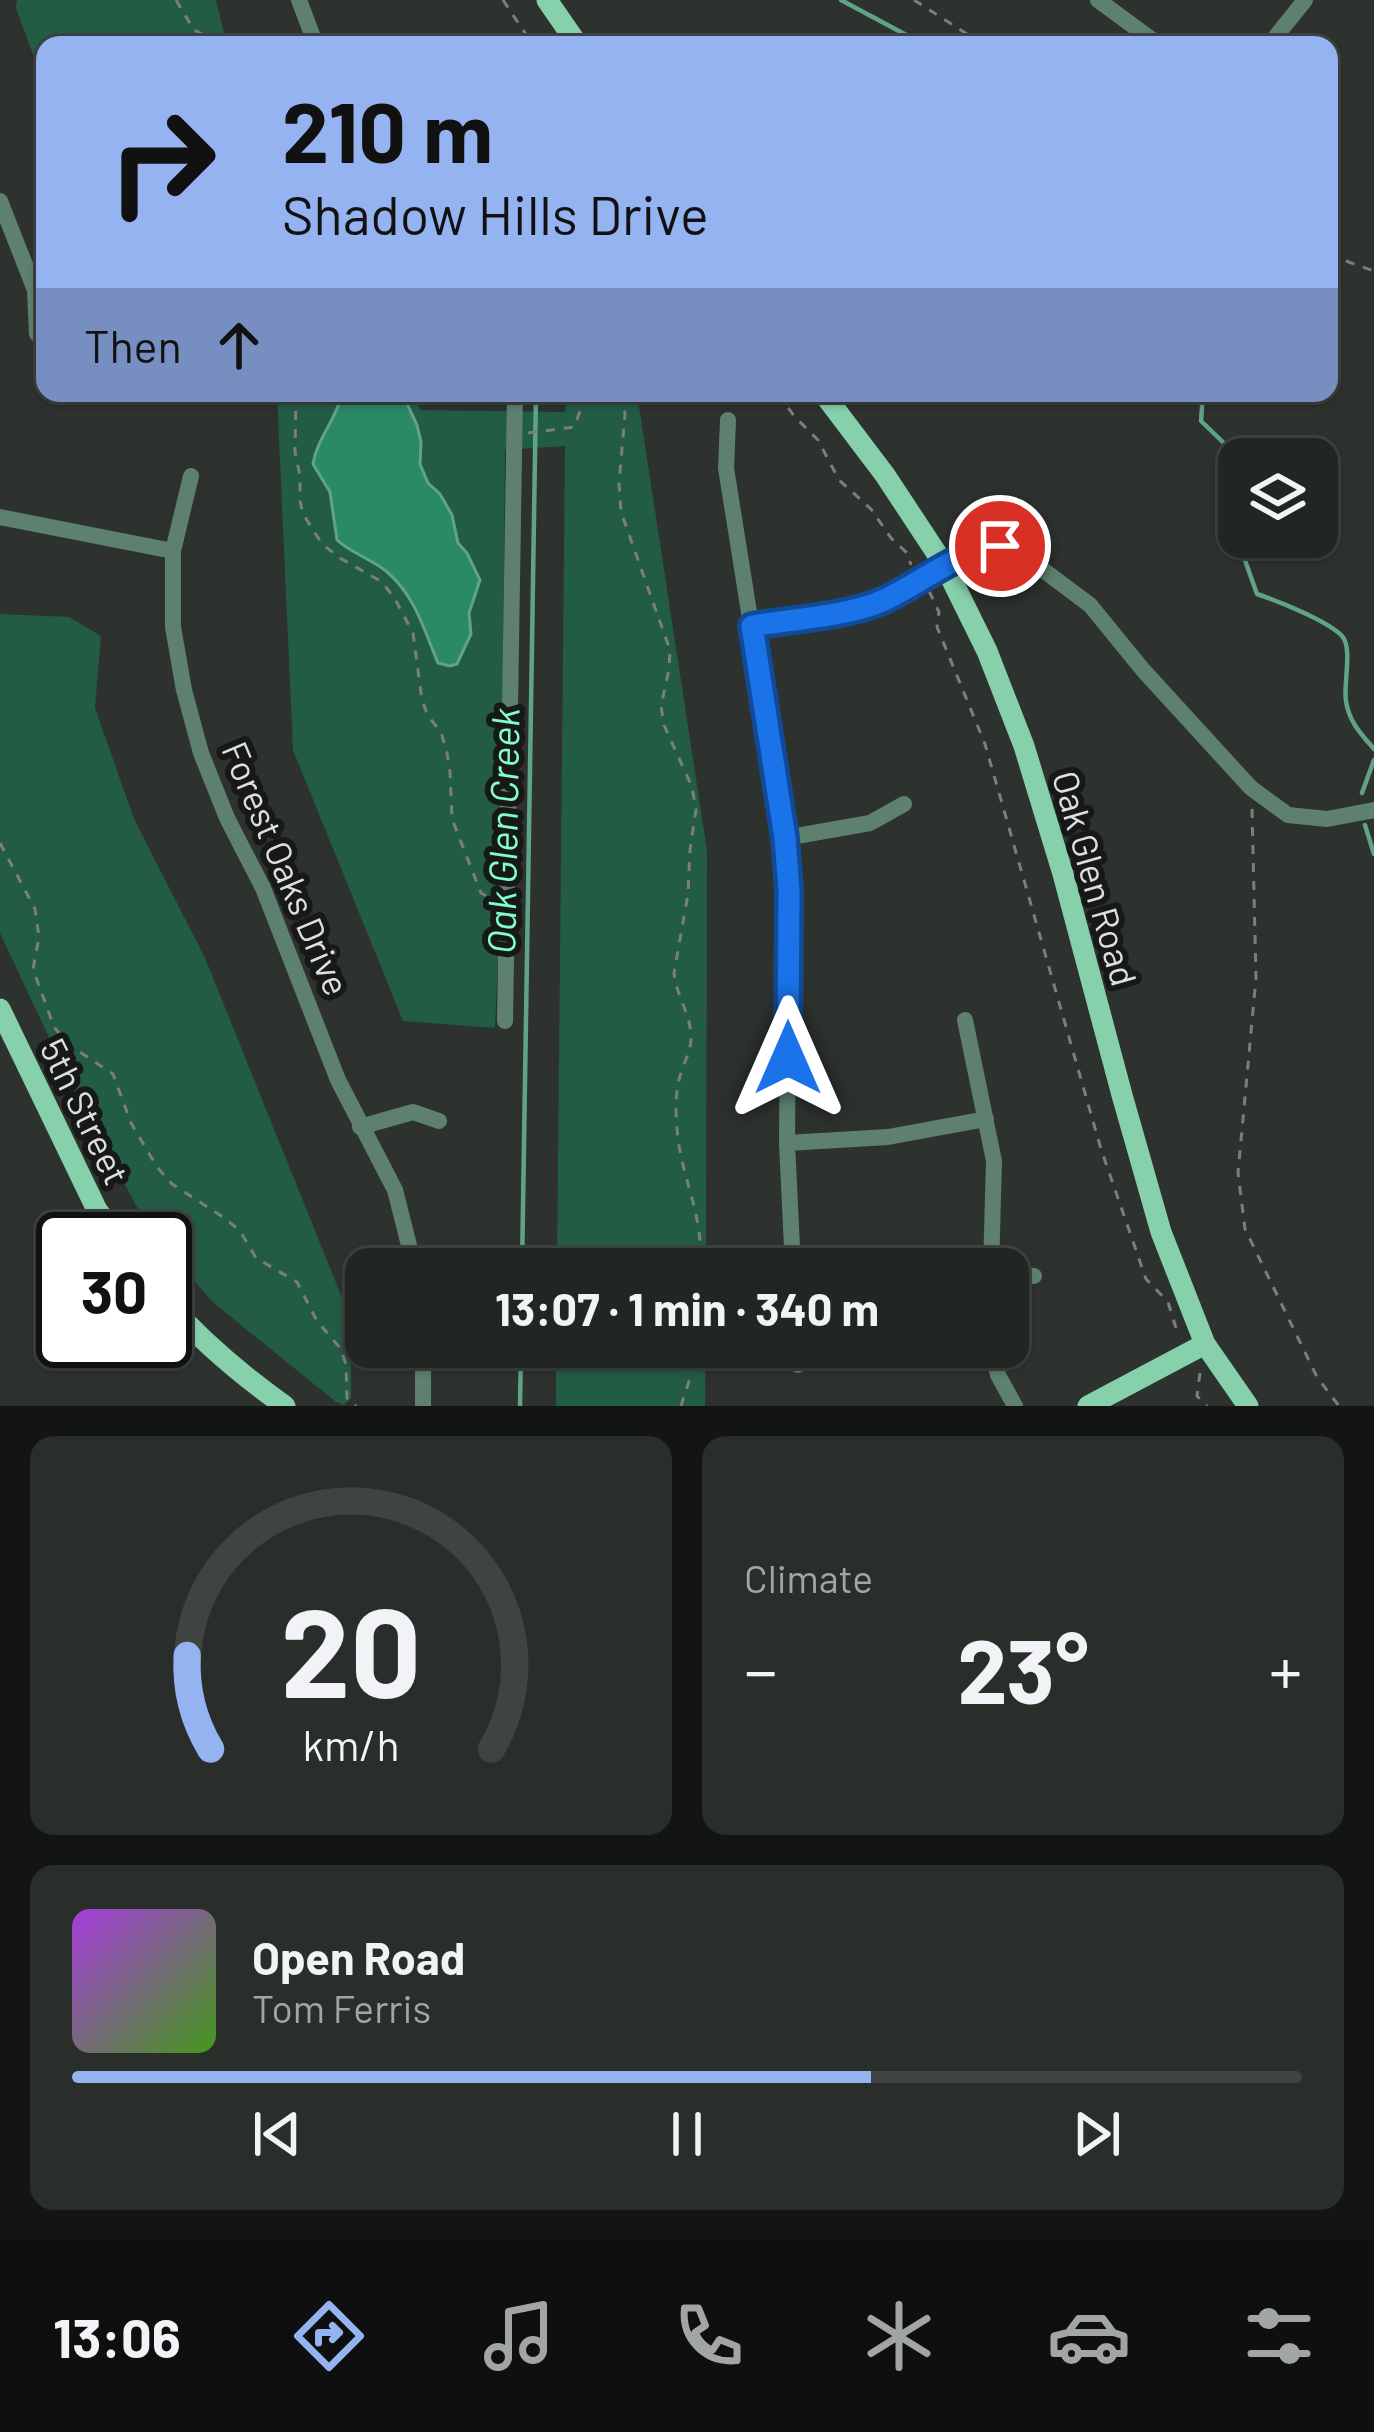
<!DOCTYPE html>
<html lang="en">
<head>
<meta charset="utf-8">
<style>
	:root { --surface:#222623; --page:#2a2e2b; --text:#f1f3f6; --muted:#a2a5a6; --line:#3f4341; --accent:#95b2f1 }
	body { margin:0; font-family:Barlow,sans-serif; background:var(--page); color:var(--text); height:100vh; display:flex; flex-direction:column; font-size:45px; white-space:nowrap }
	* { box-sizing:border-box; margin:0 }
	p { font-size:39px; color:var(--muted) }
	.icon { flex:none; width:66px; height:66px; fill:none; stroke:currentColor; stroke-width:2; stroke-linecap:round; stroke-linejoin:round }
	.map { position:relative; height:1406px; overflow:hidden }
	.details { display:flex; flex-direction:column; gap:30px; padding:30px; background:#131513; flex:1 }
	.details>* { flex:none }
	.guide { position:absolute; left:36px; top:36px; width:1302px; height:366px; border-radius:24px; box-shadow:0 3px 9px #0004,0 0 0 3px var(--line); background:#95b2f1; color:#111; overflow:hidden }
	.tools { position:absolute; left:1218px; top:438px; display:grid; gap:24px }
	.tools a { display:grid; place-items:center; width:120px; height:120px; border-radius:24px; background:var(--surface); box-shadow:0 3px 9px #0004,0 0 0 3px var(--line); font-size:60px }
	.speed { position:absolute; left:36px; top:1212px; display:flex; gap:24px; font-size:60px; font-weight:700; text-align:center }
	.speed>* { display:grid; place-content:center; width:156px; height:156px; border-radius:50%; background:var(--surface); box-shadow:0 3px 9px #0004,0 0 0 3px var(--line); line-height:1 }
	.speed .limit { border:6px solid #111; border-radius:18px; background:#fff; color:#111 }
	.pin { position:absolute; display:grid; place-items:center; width:102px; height:102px; color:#fff; margin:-51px; border:6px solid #fff; border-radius:50%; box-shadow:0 3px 12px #0007 }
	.me { position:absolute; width:132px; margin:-66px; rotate:0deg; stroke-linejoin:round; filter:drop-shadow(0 0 9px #0008) }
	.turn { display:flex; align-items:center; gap:42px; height:252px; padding:0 48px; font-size:54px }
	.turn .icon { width:156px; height:156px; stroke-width:2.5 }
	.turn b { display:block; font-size:84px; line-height:102px }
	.then { display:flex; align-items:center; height:114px; padding:0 48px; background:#0003; gap:24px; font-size:45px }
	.big { font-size:90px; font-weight:700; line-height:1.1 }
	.details .card { flex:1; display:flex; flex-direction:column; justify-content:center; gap:18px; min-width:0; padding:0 42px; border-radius:24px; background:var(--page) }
	.details .dial { align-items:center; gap:0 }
	.dial svg { height:312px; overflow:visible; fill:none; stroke:var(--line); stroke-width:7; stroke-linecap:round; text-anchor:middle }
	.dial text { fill:var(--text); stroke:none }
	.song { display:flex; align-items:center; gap:36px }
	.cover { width:144px; height:144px; border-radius:18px; background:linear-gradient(135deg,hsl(280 70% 55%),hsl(100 70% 35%)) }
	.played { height:12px; border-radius:6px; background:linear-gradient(90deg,var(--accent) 65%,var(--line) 65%) }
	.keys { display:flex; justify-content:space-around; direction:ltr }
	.heat { display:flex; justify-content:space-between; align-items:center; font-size:66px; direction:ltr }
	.details .tiles { flex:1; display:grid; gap:30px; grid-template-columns:1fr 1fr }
	.card:last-child { grid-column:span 2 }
	.trip { position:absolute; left:345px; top:1248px; width:684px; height:120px; border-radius:24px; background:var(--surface); box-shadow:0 3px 9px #0004,0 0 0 3px var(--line); font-weight:700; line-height:120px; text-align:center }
	.tab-bar { display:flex; height:192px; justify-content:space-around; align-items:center; background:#0e0f0e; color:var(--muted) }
	.tab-bar .icon { width:84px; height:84px }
	.tab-bar .on { color:var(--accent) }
	.tab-bar b { font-size:54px; color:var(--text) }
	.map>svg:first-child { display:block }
</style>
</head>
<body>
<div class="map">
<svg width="1374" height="1406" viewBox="0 0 1374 1406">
	<rect width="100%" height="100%" fill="#2d322f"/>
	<path fill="#235c44" d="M17 0H216L227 45H45V87L16 8Z
		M277 393H412L421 410 565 412 567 393H637L707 851 706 1269H557L565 446 505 450 501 894 495 1028 403 1021 293 750Z
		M0 614 69 617 101 636 95 708 134 819 205 958 347 1310 351 1339V1398L344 1405 336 1402 215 1304 165 1250V1239L153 1237 69 1080 0 933Z
		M556 1347H705V1406H556Z"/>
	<path fill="#2a8a63" stroke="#60a488" stroke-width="3" d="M342 393H402L417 425 421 442 420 464 428 483 440 494 452 515 458 543 467 553 480 580 469 613 471 634 457 664 450 666 438 663C424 630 415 595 386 571 371 559 351 553 337 540L330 492 313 464C317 438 337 419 342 393Z"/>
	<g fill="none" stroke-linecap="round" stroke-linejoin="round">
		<path stroke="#60a488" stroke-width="4.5" d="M841 0 925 45
			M1203 393 1201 421 1227 446 1239 462
			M1243 537 1241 549 1257 594C1278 601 1328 621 1342 636 1353 648 1343 685 1346 701 1349 722 1361 734 1374 749
			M1362 793 1374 760
			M1365 825 1374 854
			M522 1269 536 393
			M520 1406 521 1347"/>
		<path stroke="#7b7f7c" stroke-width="3" stroke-dasharray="9 9" stroke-linecap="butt" d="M176 0 194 30 210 38 212 45
			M503 0 533 45
			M914 0 984 45
			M1329 255 1374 271
			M296 393 295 452 300 476V501L303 514 322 544 340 558 382 582 395 599 413 633 422 700 428 716 441 732 447 753 450 772 452 819 481 893 490 898
			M622 393 625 414 619 483 621 512 670 650 669 669 661 706 664 725 692 787 696 810 690 850 688 894 674 973C676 995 691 1015 691 1037 691 1051 685 1060 681 1073 674 1093 676 1119 678 1139 684 1184 706 1223 699 1269
			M778 393 794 416 818 440 839 480 871 509 891 538 907 553 911 565
			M528 433 574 427 587 393
			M929 591 939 612 937 627 985 744 1101 1149 1146 1279 1168 1302 1176 1328
			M1252 809 1256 978 1238 1173 1245 1229 1317 1377 1339 1406
			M0 843 35 909 39 937 33 969 54 1027 68 1044 113 1074 131 1123 157 1167 172 1184 226 1219 240 1231 256 1258 297 1282 317 1321 341 1349 346 1365 347 1398 356 1406
			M1200 1373 1197 1396 1207 1406
			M681 1406 689 1381 687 1347"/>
		<path stroke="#5e816f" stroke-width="16" d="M299 0 316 45
			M1098 0 1159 45
			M1269 45 1305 0
			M0 201 35 290 37 334
			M728 420 726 468 785 838 789 889 787 1143 793 1269
			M191 476 173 551V627L184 690 201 753 227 818 263 888 338 1080 395 1190 415 1269
			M0 517 173 551
			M752 626 865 607 885 600 945 566 987 546H1000L1019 552 1090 605 1143 670 1251 788 1288 815 1327 819 1374 810
			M785 838 870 823 904 804
			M965 1020 994 1161 991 1269
			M505 1021 515 393
			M360 1127 413 1112 439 1121
			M787 1143 888 1137 986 1119
			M1008 1273 1034 1276
			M423 1347V1406
			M797 1347 798 1365
			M992 1347 998 1375 1015 1406"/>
		<path stroke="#86d0ac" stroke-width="21" d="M547 0 578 45
			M823 393 885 475 945 566 987 651 1024 746 1063 874 1122 1095 1161 1232 1205 1344 1248 1406
			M0 1009 97 1210 118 1239
			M165 1300C201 1341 240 1374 285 1406
			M1088 1406 1205 1344"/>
	</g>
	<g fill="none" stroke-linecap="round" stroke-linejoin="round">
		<defs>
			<path id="route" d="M788 1058 789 890 785 838 752 626C792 619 845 617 882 601 915 587 966 546 1000 546"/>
		</defs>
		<use href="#route" stroke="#114b97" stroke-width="30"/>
		<use href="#route" stroke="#1a73e8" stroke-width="21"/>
	</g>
	<g text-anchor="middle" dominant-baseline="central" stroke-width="12" stroke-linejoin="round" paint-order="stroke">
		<g font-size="36" fill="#dde0de" stroke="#171918">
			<text transform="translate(287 868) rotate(67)">Forest Oaks Drive</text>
			<text transform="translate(1096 878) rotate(74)">Oak Glen Road</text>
			<text transform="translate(86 1111) rotate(64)">5th Street</text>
		</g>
		<g font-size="39" font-style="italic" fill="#83fec7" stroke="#171918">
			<text transform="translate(502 831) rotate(-89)">Oak Glen Creek</text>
		</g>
	</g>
</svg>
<div class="tools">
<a><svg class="icon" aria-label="layers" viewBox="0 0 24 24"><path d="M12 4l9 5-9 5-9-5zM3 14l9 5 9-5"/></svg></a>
</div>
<div class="speed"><div class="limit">30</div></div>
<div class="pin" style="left:1000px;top:546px;background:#d93025"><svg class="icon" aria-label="arrive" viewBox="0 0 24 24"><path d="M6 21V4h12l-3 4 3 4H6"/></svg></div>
<svg class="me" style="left:788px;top:1058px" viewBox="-20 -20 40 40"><path d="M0-17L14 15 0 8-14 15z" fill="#1a73e8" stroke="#fff" stroke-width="4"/></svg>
<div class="trip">13:07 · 1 min · 340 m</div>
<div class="guide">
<div class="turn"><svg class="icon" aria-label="right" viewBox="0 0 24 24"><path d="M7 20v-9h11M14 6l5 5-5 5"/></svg><div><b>210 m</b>Shadow Hills Drive</div></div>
<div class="then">Then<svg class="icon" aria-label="ahead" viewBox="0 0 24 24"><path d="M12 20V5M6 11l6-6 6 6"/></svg></div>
</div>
</div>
<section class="details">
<div class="tiles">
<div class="card dial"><svg viewBox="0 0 100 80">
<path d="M14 69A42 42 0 1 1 86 69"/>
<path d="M14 69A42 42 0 0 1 8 45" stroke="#95b2f1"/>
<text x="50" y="56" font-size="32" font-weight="700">20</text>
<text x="50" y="72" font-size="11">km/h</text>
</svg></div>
<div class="card"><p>Climate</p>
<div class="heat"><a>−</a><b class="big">23°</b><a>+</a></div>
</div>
<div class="card">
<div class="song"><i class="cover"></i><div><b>Open Road</b><p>Tom Ferris</p></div></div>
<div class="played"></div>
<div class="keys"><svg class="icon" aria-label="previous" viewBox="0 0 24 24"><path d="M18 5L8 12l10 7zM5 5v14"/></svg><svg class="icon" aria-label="pause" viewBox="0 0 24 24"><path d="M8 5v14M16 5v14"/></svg><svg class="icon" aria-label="next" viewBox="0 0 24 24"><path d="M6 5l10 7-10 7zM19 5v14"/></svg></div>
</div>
</div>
</section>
<nav class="tab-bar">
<b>13:06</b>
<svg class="icon on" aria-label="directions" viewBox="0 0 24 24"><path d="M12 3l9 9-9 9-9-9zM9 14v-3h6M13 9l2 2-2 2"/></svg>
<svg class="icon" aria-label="music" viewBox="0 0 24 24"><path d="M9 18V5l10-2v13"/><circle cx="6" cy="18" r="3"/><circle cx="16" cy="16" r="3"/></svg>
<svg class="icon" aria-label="phone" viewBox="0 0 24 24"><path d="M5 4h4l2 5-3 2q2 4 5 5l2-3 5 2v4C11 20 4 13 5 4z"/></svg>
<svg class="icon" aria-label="climate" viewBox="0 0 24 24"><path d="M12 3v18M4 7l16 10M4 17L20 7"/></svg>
<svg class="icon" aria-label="car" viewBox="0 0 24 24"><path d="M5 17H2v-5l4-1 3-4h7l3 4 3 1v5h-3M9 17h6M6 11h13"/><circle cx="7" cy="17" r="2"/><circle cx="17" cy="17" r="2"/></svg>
<svg class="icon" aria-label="filters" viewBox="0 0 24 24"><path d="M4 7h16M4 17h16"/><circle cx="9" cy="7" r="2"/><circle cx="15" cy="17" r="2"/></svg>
</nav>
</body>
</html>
